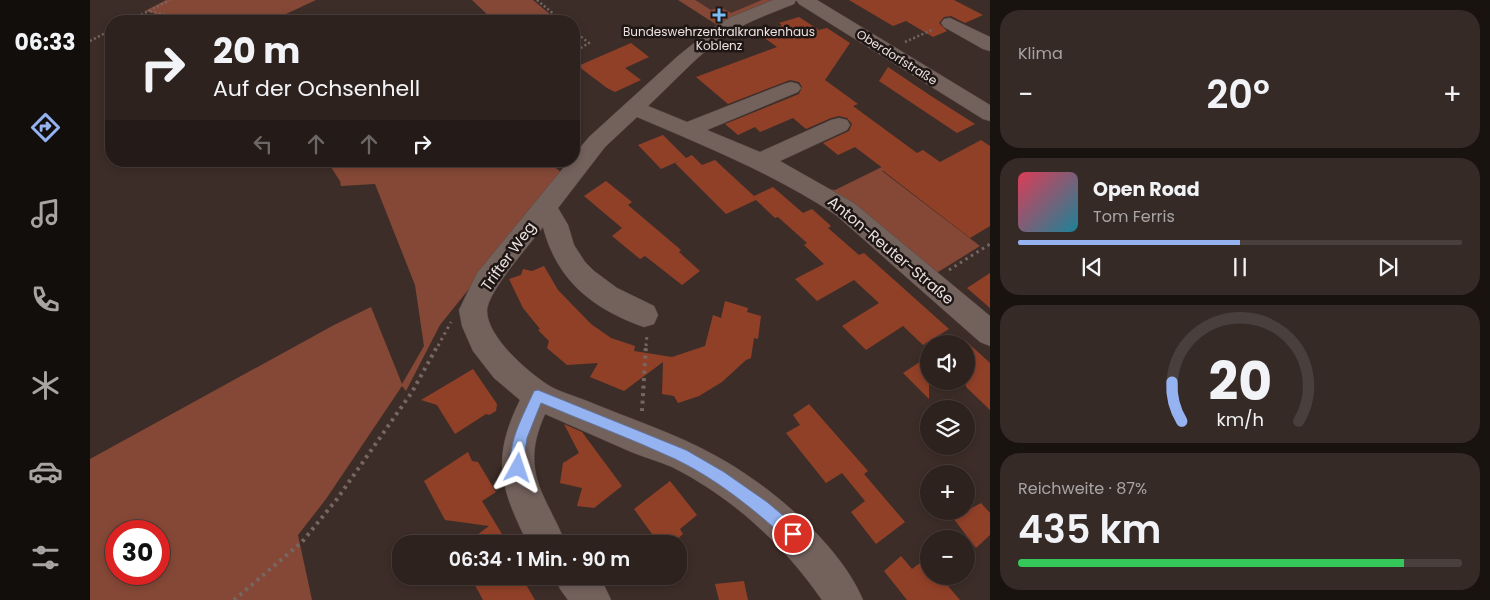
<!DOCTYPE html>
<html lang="de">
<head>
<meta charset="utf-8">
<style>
	:root { --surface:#2e221e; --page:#362a27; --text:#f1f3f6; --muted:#a7a4a4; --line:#493f3c; --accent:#95b2f1 }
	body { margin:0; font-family:Poppins,sans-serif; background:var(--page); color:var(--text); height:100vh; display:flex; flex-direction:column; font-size:19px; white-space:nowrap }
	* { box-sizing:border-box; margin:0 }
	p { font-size:16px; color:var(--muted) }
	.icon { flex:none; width:28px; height:28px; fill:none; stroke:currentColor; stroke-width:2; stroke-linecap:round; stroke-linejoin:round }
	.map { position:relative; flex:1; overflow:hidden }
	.details { display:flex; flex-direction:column; gap:10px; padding:10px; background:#191310; width:500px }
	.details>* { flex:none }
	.guide { position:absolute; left:15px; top:15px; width:475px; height:152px; border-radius:20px; box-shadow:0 2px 8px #0003,0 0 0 1px var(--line); background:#2e221e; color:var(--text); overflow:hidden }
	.tools { position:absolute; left:830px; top:335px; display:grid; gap:10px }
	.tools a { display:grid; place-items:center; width:55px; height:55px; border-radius:50%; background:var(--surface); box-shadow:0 2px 8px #0003,0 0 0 1px var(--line); font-size:25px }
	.speed { position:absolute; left:15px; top:520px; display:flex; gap:10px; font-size:25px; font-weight:700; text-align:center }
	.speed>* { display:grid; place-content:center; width:65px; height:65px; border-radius:50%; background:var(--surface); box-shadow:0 2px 8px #0003,0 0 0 1px var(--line); line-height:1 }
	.speed .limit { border:8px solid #d22; background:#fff; color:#111 }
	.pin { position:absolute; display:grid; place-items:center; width:42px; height:42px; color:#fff; margin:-21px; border:2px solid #fff; border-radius:50%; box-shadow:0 1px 5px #0007 }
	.me { position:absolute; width:55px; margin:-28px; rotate:5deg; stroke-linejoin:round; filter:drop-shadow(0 0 4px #0008) }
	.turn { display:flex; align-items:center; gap:18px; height:105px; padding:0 25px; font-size:22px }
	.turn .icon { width:65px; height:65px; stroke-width:2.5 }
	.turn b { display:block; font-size:35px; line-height:42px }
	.lanes { display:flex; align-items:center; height:48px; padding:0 25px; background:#0003; justify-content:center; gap:25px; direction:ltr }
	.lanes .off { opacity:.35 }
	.big { font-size:38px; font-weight:600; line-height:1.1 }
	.details .tile { flex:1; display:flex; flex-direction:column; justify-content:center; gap:8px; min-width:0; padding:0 18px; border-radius:20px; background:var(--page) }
	.details .dial { align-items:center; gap:0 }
	.dial svg { height:130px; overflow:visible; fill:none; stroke:var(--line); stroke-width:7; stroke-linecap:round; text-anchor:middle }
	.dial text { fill:var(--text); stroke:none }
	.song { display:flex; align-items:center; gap:15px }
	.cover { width:60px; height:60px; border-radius:8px; background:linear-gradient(135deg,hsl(350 70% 55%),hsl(190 70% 35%)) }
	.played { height:5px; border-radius:2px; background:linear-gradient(90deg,var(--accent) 50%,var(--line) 50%) }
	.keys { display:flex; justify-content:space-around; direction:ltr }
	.heat { display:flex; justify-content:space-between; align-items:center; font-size:28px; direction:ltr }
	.charge { height:8px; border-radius:4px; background:linear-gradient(90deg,#34c759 87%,var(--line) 0) }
	.trip { position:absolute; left:302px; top:535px; width:295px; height:50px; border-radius:20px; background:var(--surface); box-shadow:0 2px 8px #0003,0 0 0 1px var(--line); font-weight:600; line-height:50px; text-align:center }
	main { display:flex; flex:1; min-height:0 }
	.menu { display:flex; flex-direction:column; width:90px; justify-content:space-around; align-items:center; background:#120e0c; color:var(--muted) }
	.menu .icon { width:35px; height:35px }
	.menu .on { color:var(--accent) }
	.menu b { font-size:22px; color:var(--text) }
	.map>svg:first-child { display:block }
</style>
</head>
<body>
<main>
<nav class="menu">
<b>06:33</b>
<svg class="icon on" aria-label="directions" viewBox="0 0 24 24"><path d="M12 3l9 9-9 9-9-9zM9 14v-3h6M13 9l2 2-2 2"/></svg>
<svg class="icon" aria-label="music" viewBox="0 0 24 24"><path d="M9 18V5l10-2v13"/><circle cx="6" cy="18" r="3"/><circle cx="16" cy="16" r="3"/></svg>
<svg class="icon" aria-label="phone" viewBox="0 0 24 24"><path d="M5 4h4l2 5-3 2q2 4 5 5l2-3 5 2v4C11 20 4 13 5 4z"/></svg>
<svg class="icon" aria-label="climate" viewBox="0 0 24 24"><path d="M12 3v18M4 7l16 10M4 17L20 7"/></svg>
<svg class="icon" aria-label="car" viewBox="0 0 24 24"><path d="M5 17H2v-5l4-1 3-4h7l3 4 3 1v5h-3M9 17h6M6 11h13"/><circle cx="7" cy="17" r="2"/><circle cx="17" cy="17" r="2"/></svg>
<svg class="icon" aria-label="filters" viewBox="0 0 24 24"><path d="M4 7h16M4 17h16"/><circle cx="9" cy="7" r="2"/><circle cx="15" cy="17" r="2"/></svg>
</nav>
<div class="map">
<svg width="900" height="600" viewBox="0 0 900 600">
	<rect width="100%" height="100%" fill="#3d2d28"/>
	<path fill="#4b342e" d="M588 0H684L640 18Z"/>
	<path fill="#854836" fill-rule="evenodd" d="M76 0H226L181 21H92L55 11Z
		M382 0H443L468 21H404Z
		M588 0H605L621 10 630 7 641 13 672 0H684L640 18 627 25Z
		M237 161H457L472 173 350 325 316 391 312 386 236 499 208 535 222 600H0V459L244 325 281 307 312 384 334 346 325 285 285 184 251 186 250 181ZM26 531H69V574H26Z
		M800 163 803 165 792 171 890 246 848 272 841 270 738 189 745 190Z"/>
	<path fill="#914028" d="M759 0H864L893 15 875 23 861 16 854 17 849 23 857 31 843 37 816 21 803 26Z
		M709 17 729 30 737 28 760 43 735 80 768 104 763 106 827 153 833 150 850 162 891 140 900 146V226L880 238 792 170 794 169 765 147 748 155 733 143 759 131 762 124 757 118 749 116 741 118 716 129 703 118 670 132 665 127 648 135 635 124 709 94 712 87 709 82 700 80 638 104 606 77 687 47 669 34 692 25 689 23Z
		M541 43 559 57 535 68 551 80 525 92 517 88 488 66Z
		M798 67 841 96 885 124 867 133 789 81Z
		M573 135 596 158 602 155 612 165 625 160 664 196 683 187 713 213 722 209 741 226 738 228 769 255 774 253 859 329 833 345 813 326 776 350 752 326 789 303 764 280 727 301 705 279 734 264 714 245 717 243 688 217 685 218 666 200 636 214 585 163 591 160 571 169 548 145Z
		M516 181 542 202 538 205 591 250 589 252 610 271 592 285 555 256 550 259 522 236 532 228 494 196Z
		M454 266 468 290 501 324 521 338 545 346 544 351 582 357 615 346 623 315 631 318 635 301 658 308 657 312 671 316 668 339 664 338 661 358 656 360 632 382 609 396 588 403 584 396 572 394 573 362 534 391 500 377 508 363 477 365 457 348 459 341 448 330 450 329 433 308 419 279 431 275 433 269 442 271Z
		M900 273V308L877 288Z
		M876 341 900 363V410L876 387Z
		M839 356V399L813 373Z
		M383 369 407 404 406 411 399 415 396 414 365 434 347 405 331 400Z
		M719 404 778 471 774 474 815 522 786 544 761 512 775 501 752 473 736 483 696 433 710 425 703 415Z
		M474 424 492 432 532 486 504 508 487 506 492 488 470 483 473 463 489 453Z
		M378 452 382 461 388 462 406 492 392 501 418 544H375L399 526 355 520 334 481Z
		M580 481 607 515 590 529 593 534 582 544H551L562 534 544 509Z
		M891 503 900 513V535L886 548 863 518Z
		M811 556 822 569 839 556V576H859L858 586 870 600H817L794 571Z
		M380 576H431L445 600H393Z
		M654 581 658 600H629L625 584Z"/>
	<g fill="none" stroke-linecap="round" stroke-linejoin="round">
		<defs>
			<path id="minor" d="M683 0H727L900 105V121L893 119 709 4 706 0 704 4C682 13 658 21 638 34 609 53 584 82 558 106L597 122 694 84 701 82 708 84 711 88 708 92 617 130 670 152 741 120 749 118 757 120 760 125 757 130 690 161 764 203 900 316V346L890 342 746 215C684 174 615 146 547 117L515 147 468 208 478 225 484 245 495 262 504 271 527 288 564 306 568 315 564 324 554 327C503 309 467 281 453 227 441 243 397 292 397 311 397 337 438 372 458 385 469 392 485 396 497 401 540 419 585 433 626 456 678 484 750 544 773 600H732C694 545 642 497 582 467 568 461 553 457 539 451 511 439 483 426 455 414 429 472 455 493 476 544H438C410 487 401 459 430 400L404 378 383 351 372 326 369 310 387 273 479 161H484V155L499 137 588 56 624 27 641 17Z
				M860 18 900 37V51L893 49 854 27 851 23 854 19Z
				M465 576H507L515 587 521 600H478L470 589Z"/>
		</defs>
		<use href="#minor" stroke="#574a46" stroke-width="1"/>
		<path stroke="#766763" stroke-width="2.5" stroke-dasharray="2 2.5" stroke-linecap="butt" d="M447 0 472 21
			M60 11 101 21
			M39 21 80 0
			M484 31 499 43 484 52
			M0 41 21 30
			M815 42 844 29"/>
		<path stroke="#766763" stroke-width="3" stroke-dasharray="2.5 4" stroke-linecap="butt" d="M859 270 900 244
			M348 346 361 322
			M556 346 557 335"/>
		<path stroke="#766763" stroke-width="4" stroke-dasharray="3 4.5" stroke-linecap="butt" d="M552 411 556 345
			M144 600 212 542 247 499 322 392 348 345"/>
		<use href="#minor" fill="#73615c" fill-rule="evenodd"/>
	</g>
	<path fill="#95b2f1" stroke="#61749d" d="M448 390 596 450 634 472 677 502 708 528 710 534 708 539 703 541 697 539C663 509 627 479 585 459 542 439 496 422 451 403L437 438 432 472 428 474 423 472C413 450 435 412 444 391Z"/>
	<path fill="#7dbef9" stroke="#1e1715" stroke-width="2" d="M626.5 7.5h5v5h5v5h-5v5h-5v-5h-5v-5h5z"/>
	<g text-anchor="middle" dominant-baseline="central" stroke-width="5" stroke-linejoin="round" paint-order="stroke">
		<g font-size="12" fill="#ece1de" stroke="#1e1715">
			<text x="629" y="31">Bundeswehrzentralkrankenhaus<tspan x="629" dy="14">Koblenz</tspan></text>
		</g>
		<g font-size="12" fill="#ece1de" stroke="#1e1715">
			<text transform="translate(807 57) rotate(32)">Oberdorfstraße</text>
		</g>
		<g font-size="15" fill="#ece1de" stroke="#1e1715">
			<text transform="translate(801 250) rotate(40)">Anton-Reuter-Straße</text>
			<text transform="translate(418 256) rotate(-54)">Trifter Weg</text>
		</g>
	</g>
</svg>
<div class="tools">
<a><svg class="icon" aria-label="sound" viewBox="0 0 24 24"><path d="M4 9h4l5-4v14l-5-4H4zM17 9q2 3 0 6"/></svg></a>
<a><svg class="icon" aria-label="layers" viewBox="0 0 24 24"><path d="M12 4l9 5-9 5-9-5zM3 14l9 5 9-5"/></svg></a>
<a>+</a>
<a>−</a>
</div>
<div class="speed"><div class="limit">30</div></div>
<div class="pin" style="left:703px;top:534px;background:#d93025"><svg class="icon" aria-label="arrive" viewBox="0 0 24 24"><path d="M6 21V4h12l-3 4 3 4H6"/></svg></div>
<svg class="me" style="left:428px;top:468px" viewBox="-20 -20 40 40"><path d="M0-17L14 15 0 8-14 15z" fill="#95b2f1" stroke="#fff" stroke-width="4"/></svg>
<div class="trip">06:34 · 1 Min. · 90 m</div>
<div class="guide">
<div class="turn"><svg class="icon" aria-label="right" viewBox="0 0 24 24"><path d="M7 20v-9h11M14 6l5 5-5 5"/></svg><div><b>20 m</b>Auf der Ochsenhell</div></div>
<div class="lanes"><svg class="icon off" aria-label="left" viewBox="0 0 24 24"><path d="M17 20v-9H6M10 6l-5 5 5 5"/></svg><svg class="icon off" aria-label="ahead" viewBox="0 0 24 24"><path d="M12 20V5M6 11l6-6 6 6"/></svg><svg class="icon off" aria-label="ahead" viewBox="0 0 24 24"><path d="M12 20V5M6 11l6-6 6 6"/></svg><svg class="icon" aria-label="right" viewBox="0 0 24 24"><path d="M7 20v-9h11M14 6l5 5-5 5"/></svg></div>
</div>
</div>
<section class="details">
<div class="tile"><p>Klima</p>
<div class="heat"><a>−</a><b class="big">20°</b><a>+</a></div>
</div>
<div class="tile">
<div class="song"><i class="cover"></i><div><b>Open Road</b><p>Tom Ferris</p></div></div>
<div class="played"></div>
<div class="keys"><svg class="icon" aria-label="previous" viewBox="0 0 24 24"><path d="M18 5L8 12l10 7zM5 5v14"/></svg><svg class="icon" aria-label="pause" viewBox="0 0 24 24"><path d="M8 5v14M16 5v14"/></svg><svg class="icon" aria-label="next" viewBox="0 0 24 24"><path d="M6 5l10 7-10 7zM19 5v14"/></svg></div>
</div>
<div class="tile dial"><svg viewBox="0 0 100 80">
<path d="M14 69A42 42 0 1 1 86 69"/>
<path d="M14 69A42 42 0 0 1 8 45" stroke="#95b2f1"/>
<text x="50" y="56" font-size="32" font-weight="700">20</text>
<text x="50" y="72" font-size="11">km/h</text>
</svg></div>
<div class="tile"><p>Reichweite · 87%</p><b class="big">435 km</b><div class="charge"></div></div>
</section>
</main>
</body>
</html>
